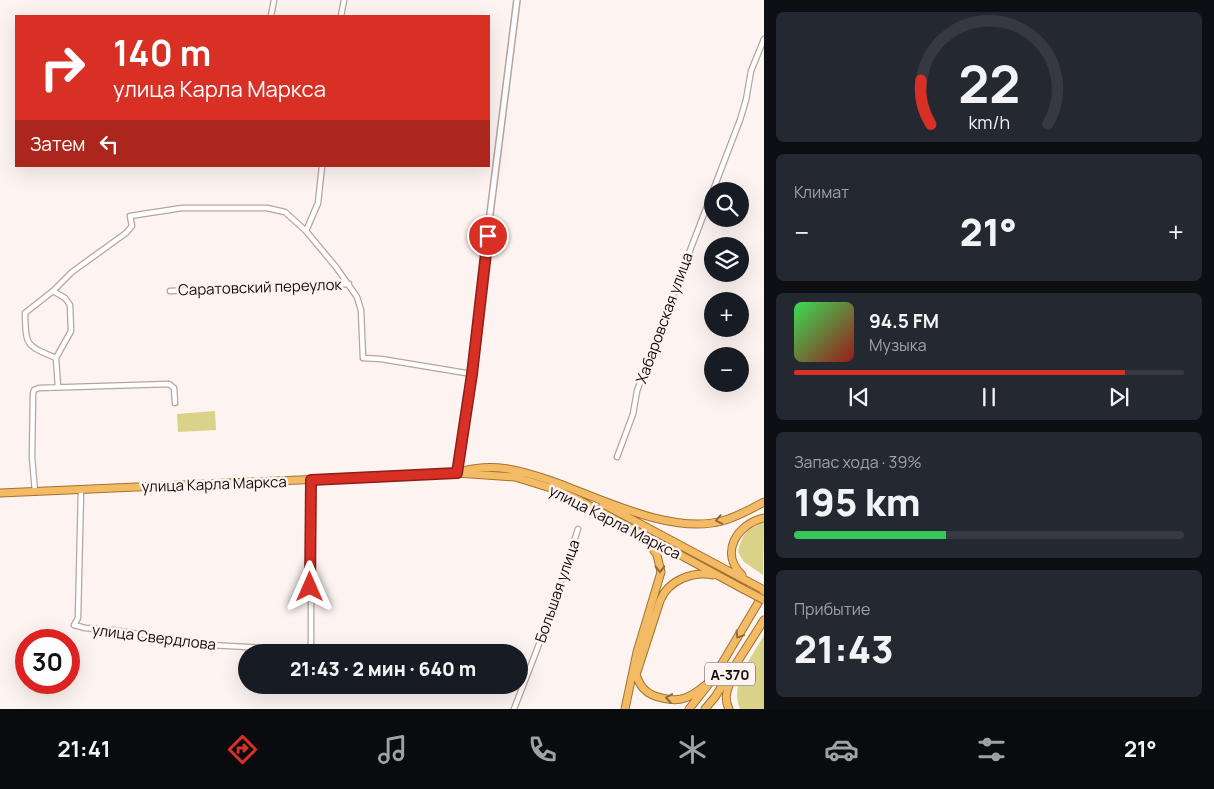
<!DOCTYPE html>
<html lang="ru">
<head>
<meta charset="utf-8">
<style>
	:root { --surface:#171b24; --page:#242831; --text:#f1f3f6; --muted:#9ea1a6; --line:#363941; --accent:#d93025 }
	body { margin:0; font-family:Manrope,sans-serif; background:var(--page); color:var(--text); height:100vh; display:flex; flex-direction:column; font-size:19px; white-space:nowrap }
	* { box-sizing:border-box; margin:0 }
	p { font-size:16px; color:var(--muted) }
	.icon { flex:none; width:28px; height:28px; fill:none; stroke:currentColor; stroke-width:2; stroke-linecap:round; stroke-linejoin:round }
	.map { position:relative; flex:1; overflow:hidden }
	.details { display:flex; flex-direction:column; gap:12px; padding:12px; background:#0d0f14; width:450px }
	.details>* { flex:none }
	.banner { position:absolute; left:15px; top:15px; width:475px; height:152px; border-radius:0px; box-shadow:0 5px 20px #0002; background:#d93025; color:#fff; overflow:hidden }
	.buttons { position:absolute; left:704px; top:182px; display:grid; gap:10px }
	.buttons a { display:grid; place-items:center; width:45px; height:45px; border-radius:50%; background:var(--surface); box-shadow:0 5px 20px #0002; font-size:25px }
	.speed { position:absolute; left:15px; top:629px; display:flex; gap:10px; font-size:25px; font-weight:700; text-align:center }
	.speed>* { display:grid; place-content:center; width:65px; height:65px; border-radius:50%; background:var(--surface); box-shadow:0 5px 20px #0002; line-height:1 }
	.speed .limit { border:8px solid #d22; background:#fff; color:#111 }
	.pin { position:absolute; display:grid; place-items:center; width:42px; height:42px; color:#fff; margin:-21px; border:2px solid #fff; border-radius:50%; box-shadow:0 1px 5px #0007 }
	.me { position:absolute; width:55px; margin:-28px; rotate:0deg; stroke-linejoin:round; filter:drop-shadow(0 0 4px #0008) }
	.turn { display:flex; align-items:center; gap:18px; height:105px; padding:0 15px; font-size:22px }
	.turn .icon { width:65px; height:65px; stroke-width:2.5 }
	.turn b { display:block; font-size:35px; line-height:42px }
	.then { display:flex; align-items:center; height:48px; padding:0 15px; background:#0003; gap:10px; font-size:19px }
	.big { font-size:38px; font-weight:800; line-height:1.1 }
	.details .card { flex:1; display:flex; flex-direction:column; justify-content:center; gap:8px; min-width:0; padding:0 18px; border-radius:8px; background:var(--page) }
	.details .dial { align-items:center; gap:0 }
	.dial svg { height:130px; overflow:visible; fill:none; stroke:var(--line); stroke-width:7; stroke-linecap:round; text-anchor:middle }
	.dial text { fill:var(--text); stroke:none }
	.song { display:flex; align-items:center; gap:15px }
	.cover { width:60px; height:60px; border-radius:8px; background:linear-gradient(135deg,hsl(130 70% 55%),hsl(0 70% 35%)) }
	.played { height:5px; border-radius:2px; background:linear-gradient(90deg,var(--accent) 85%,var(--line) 85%) }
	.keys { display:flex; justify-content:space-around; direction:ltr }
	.heat { display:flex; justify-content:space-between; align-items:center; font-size:28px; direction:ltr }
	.charge { height:8px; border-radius:4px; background:linear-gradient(90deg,#34c759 39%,var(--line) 0) }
	.trip { position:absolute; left:238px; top:644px; width:290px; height:50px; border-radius:25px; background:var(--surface); box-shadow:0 5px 20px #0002; font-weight:800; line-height:50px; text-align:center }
	.tabs { display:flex; height:80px; justify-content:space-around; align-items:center; background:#090b0e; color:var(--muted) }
	.tabs .icon { width:35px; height:35px }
	.tabs .current { color:var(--accent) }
	.tabs b { font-size:22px; color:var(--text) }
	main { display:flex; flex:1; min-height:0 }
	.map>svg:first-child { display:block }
</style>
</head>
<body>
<main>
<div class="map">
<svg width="764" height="709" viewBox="0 0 764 709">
	<rect width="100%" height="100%" fill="#fdf4f1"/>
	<path fill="#dad289" d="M215 411 216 430 178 432 177 414Z
		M760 523H764L763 575 744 562 738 552C742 535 745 531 760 523Z
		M764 635V709H740C729 684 752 657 764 635Z"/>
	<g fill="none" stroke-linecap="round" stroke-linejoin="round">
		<defs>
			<path id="minor" d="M271 16 274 0
				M341 16 344 0
				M306 231 318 203 322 166
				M53 291 65 298 70 305 71 331 56 358 58 387
				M170 291 349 284
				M56 358C25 345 26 346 25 313L53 291 72 272 126 233 132 226 130 216 182 208H267L285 212 306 231 336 267 357 297 361 310 363 358 381 359 472 374
				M617 457 633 414 637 391 653 347 740 120 746 100 751 71 764 39
				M81 490 78 618 74 625 85 628 113 630 211 645 265 648 280 652
				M35 492 32 457 33 394 34 390 39 388 169 384 174 388 175 403
				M308 652 311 643V480
				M514 709 548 621 578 529"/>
			<path id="tertiary" d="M457 473 472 374 479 301 517 0"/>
			<path id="trunk" d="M463 471C494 463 519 470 549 480 598 497 670 535 722 521 737 517 751 509 764 502
				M0 493 457 473 515 477 554 489 579 500 743 589
				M603 504 764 590
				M742 575C719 553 737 524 764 518
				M712 680C704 686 695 695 685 698 674 702 652 698 644 689 640 685 638 680 636 675L660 601C668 580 693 571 713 575
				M625 709 637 652 661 572 657 555 645 538
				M689 709 712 680 764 593
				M705 709 715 697 764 620
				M729 709C723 697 728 688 733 676"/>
		</defs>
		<use href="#minor" stroke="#b7a49c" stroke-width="7"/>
		<use href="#tertiary" stroke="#b7a49c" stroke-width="8"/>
		<use href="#trunk" stroke="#a3722c" stroke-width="9"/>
		<use href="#minor" stroke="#fff" stroke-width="4.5"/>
		<use href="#tertiary" stroke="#fff" stroke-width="5"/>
		<use href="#trunk" stroke="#f4bb66" stroke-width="7"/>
		<defs>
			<path id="trunk-bridge" d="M743 589 764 600"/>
		</defs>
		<use href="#trunk-bridge" stroke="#a3722c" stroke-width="9" stroke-linecap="butt"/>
		<use href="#trunk-bridge" stroke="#f4bb66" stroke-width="7"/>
	</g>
	<defs><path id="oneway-chevron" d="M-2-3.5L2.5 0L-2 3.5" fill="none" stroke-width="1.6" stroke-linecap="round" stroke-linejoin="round" transform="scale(1.25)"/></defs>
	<g stroke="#8e6c3c">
		<use href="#oneway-chevron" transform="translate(719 520) rotate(169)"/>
		<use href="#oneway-chevron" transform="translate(660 569) rotate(89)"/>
		<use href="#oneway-chevron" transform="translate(739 635) rotate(121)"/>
		<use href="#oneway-chevron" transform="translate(669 698) rotate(-171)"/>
	</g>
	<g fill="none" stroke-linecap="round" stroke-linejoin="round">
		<defs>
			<path id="route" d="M310 587 311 480 457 473 472 374 488 236"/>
		</defs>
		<use href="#route" stroke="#8d1f18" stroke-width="12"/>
		<use href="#route" stroke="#d93025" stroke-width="9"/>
	</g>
	<g text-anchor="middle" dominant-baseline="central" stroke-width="5" stroke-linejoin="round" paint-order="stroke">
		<rect fill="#fdf4f1" stroke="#58514e" stroke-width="1" x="705" y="662.5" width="50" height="23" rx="4"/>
		<g font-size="14" font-weight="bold" fill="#110b08">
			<text x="730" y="674">А-370</text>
		</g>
		<g font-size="15" fill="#110b08" stroke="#fdf4f1">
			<text transform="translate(260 287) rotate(-2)">Саратовский переулок</text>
			<text transform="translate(664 318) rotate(-70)">Хабаровская улица</text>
			<text transform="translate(214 484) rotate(-2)">улица Карла Маркса</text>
			<text transform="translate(615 522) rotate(27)">улица Карла Маркса</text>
			<text transform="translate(557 591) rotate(-71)">Большая улица</text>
			<text transform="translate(154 637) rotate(7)">улица Свердлова</text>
		</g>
	</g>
</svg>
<div class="buttons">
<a><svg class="icon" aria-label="search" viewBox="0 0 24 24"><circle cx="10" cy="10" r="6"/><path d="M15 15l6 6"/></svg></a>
<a><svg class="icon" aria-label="layers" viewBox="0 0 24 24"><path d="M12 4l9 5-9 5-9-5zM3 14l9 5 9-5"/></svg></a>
<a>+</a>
<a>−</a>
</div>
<div class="speed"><div class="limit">30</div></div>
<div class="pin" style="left:488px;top:236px;background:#d93025"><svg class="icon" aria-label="arrive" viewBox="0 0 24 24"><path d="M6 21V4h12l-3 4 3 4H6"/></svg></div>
<svg class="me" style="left:310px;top:587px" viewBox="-20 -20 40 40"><path d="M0-17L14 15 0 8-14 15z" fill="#d93025" stroke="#fff" stroke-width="4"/></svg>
<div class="trip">21:43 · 2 мин · 640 m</div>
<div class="banner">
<div class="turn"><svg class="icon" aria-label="right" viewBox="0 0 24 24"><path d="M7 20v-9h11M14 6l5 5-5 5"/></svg><div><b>140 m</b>улица Карла Маркса</div></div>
<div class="then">Затем<svg class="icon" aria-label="left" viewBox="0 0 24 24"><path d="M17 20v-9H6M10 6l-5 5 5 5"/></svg></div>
</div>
</div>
<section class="details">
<div class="card dial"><svg viewBox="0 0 100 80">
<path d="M14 69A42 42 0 1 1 86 69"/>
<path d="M14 69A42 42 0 0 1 8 42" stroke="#d93025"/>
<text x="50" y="56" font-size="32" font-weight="700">22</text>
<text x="50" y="72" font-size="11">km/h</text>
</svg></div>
<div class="card"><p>Климат</p>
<div class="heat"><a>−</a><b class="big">21°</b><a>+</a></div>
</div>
<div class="card">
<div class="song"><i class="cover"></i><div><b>94.5 FM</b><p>Музыка</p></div></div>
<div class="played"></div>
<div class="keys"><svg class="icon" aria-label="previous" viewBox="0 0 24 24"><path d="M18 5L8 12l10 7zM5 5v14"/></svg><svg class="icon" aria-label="pause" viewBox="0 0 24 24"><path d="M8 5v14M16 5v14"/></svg><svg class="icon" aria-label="next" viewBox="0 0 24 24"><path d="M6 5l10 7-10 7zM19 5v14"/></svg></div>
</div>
<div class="card"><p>Запас хода · 39%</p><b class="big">195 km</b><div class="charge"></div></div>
<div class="card"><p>Прибытие</p><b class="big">21:43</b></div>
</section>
</main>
<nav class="tabs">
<b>21:41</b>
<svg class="icon current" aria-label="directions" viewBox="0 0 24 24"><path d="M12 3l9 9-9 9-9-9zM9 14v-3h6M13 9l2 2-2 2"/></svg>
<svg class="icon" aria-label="music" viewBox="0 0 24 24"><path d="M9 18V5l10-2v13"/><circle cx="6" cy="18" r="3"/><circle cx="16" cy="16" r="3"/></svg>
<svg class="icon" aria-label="phone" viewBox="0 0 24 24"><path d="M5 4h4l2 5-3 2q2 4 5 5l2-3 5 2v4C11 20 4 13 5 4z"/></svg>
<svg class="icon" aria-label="climate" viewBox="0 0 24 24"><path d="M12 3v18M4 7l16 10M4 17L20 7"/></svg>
<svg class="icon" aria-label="car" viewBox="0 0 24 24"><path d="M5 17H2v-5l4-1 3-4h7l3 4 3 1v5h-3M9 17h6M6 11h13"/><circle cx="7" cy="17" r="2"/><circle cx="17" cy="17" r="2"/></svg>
<svg class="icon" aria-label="filters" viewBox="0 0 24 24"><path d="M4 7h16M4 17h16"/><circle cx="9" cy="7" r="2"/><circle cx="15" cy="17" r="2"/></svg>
<b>21°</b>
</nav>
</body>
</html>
